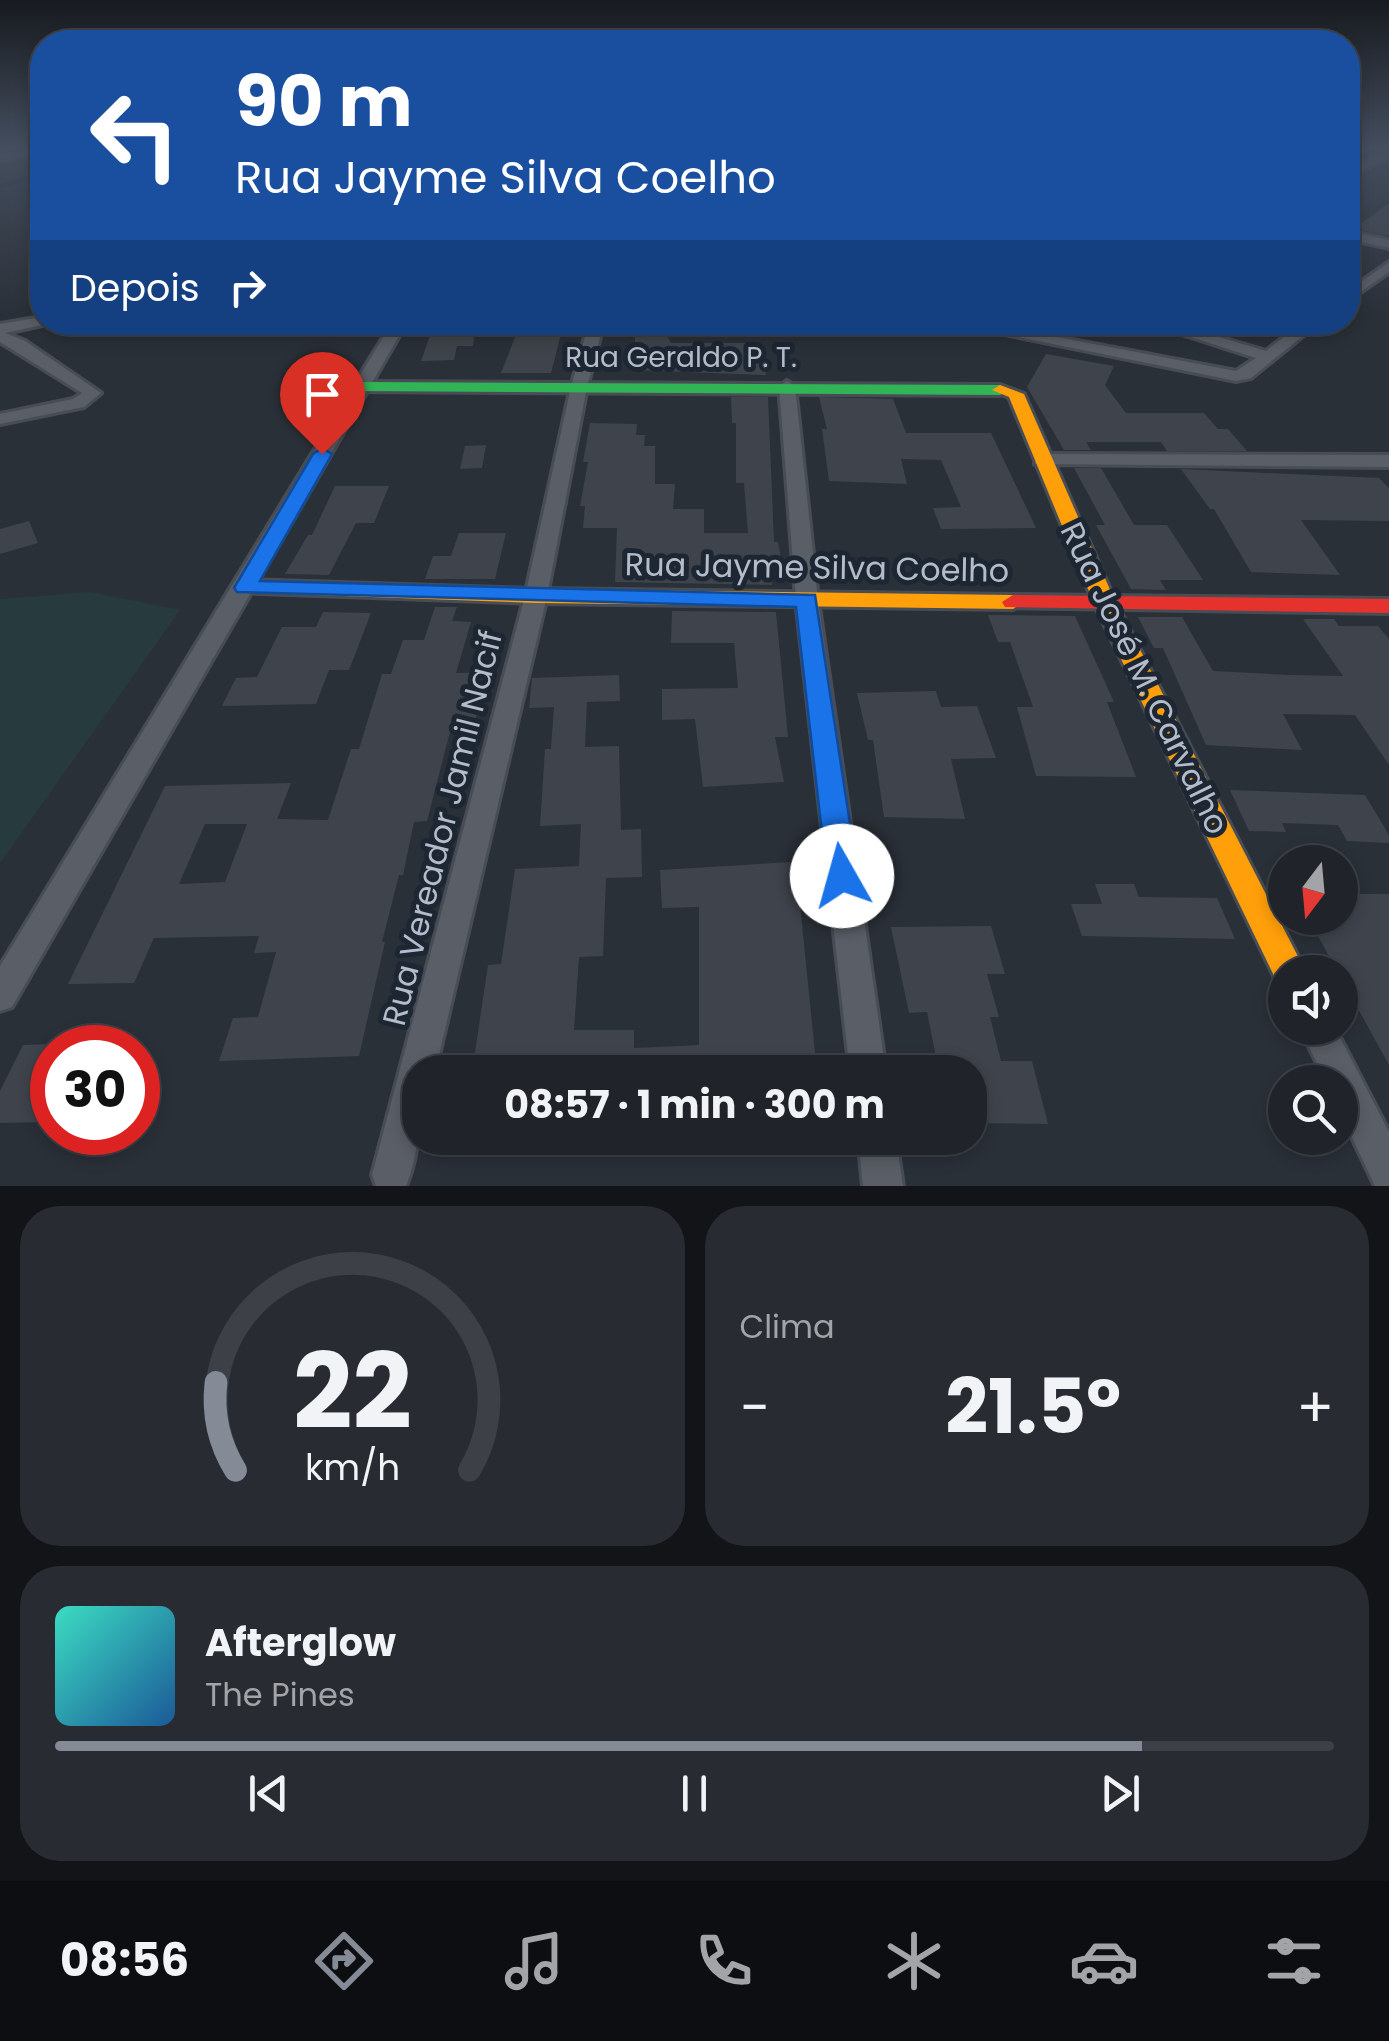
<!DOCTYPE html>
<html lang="pt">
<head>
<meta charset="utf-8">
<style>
	:root { --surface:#20242a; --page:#282c32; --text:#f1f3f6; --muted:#a2a4a8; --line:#3d4147; --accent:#848b96 }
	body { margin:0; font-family:Poppins,sans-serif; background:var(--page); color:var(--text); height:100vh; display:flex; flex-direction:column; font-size:38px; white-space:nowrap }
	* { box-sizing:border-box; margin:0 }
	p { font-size:32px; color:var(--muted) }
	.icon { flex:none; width:55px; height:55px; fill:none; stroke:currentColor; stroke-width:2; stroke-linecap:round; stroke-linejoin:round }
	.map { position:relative; height:1186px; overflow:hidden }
	.drawer { display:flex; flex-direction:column; gap:20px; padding:20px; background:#121417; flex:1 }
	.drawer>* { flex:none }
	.top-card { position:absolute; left:30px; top:30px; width:1330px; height:305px; border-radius:40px; box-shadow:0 5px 15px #0003,0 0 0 2px var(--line); background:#1a4fa0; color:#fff; overflow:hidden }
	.needle { width:65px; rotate:196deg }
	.controls { position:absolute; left:1268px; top:845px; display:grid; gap:20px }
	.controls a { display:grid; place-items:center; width:90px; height:90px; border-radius:50%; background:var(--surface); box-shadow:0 5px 15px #0003,0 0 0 2px var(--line); font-size:50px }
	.speed { position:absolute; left:30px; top:1025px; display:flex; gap:20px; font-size:50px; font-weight:700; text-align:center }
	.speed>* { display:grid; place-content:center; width:130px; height:130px; border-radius:50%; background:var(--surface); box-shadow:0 5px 15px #0003,0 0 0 2px var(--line); line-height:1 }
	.speed .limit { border:15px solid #d22; background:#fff; color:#111 }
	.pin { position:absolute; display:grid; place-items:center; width:85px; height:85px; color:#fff; margin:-102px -42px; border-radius:50% 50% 50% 0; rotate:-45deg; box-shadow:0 0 10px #0007 }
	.pin .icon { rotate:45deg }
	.me { position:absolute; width:110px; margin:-55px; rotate:353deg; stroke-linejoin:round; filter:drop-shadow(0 0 8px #0008) }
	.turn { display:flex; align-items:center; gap:35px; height:210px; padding:0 40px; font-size:45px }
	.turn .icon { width:130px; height:130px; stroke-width:2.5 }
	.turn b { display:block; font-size:70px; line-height:85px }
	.then { display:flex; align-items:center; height:95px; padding:0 40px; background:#0003; gap:20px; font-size:38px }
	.big { font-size:75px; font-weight:700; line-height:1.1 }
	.drawer .tile { flex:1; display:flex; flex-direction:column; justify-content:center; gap:15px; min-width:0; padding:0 35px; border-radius:40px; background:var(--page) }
	.drawer .dial { align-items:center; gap:0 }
	.dial svg { height:260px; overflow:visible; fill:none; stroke:var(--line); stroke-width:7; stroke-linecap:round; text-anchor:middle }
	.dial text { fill:var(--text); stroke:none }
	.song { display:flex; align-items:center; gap:30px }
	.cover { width:120px; height:120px; border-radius:15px; background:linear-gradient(135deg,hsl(170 70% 55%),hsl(210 70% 35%)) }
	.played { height:10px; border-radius:5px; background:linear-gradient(90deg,var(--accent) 85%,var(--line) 85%) }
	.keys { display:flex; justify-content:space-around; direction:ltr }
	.heat { display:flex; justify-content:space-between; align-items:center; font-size:55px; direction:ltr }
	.drawer .tiles { flex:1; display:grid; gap:20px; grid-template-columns:1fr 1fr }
	.tile:last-child { grid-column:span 2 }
	.trip { position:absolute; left:402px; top:1055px; width:585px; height:100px; border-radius:40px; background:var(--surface); box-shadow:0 5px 15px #0003,0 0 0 2px var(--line); font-weight:700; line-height:100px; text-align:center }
	.tab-bar { display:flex; height:160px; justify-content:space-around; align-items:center; background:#0d0e11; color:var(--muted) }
	.tab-bar .icon { width:70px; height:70px }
	.tab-bar .on { color:var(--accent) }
	.tab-bar b { font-size:45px; color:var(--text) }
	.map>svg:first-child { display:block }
</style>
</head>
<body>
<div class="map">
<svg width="1389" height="1186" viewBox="0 0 1389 1186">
	<rect width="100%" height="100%" fill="#2a3038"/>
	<path fill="#273a3e" d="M90 592 180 610 0 863V599Z"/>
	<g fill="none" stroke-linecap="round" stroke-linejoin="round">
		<path stroke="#19273c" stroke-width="4" d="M0 186 42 175"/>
	</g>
	<path fill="#3f444c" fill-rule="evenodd" d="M1389 203V236L1354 229Z
		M521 322H564L551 373H501Z
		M476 323 473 346H457L454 360 421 361 434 324Z
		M666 334 671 343H748L749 355H764L766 375 635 370V335Z
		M1046 354 1114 366 1105 385 1126 413H1204L1218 429H1228L1247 451H1167L1161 442H1086L1091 450H1064L1027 387Z
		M731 397H768L774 542H778L784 576 771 577 772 585 615 582 617 528H583L585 506H580L588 462H583L590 423 637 424 636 435H645L644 446H655V484H675L673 509H704V533H748L744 483H736V423H732Z
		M819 397 893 399 906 433H991L1036 528 941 529 933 508 961 507 941 460 901 459 907 484 829 481 822 429H827Z
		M486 445 482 468 460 469 465 446Z
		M1074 468H1101L1134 525H1167L1203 580H1160L1166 590 1131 589 1096 525H1105Z
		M1181 469 1379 478 1389 488V521L1301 520 1340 575 1251 572 1214 509H1210Z
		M335 486H389L374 523H356L329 575 285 574 308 535H312Z
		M29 521 38 543 0 554V529Z
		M459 533H506L495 579H425L433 556H451Z
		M435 607H457L452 621 471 622 456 673H470L464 703H479L475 723 452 724 427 821 414 822 403 875H399L382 942H385L359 1056 219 1061 233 1018 258 1017 276 952 254 953 259 936 154 938 134 983 68 984 165 786 291 783 277 819 328 820 351 749H359L382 674H391L403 640H424ZM205 824H247L225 882 179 884Z
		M672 611 776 612 788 737H775L784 782 703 787 695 719 662 720V689L738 688 734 643H671Z
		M323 612 371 613 349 670H329L316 704 222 706 236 678 257 677 282 627H316Z
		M988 615 1075 616 1114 702H1107L1136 777 1036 776 1017 707H1033L1010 642H998Z
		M1138 617H1182L1213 671 1290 675 1343 676 1303 619H1334L1339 626H1378L1389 639V765L1355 715 1283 714 1302 750 1206 745 1163 648H1154Z
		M619 675 620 701 587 702 585 747 619 746 621 830 641 829 642 877 606 878 603 956 579 957 574 1030H634V1048L699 1045V907L662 908 660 870 791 862 794 876 816 875 821 904 800 905 817 1072H680V1069L472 1072 488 965 501 964 515 869 579 866 581 824 540 826 545 749H551L554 707 529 708 532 678Z
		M936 691 941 707 977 706 996 758 951 759 965 819 884 817 873 740H868L857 693Z
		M1230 790 1365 795 1389 835V843L1347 841 1338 825 1282 823 1286 832 1249 831Z
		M1095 884H1134L1139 897 1217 898 1235 939 1082 936 1071 904H1102Z
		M1340 894H1389V1065L1308 918H1340Z
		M991 926 1005 974H987L999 1017H990L1001 1061H1032L1048 1124 970 1123V1072H939L927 1012 909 1013 891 927Z
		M52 1044V1122L0 1123V1091L23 1045Z"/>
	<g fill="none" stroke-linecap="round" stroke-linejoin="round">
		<defs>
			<path id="street" d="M27 149H42V153L0 160V154Z
				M1389 149V156L1348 178V171Z
				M1348 231 1389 240V248L1348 239Z
				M1389 262V272L1348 301V291Z
				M42 317V322L47 324 5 333 25 341 101 393 84 407 0 424V414L73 399 82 393 0 342V324Z
				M589 322H604L587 387 547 596 435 1072H420C420 1112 421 1149 406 1186H376L372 1175 525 596 571 387Z
				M945 322H978L1236 371 1256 358 1144 322H1169L1266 351 1303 322H1320L1251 378 1236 381Z
				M390 326 403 329 12 1007 0 1011V966Z
				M787 381 795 386 818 600 886 1072H850L796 600 779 386Z
				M1042 454 1389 455V467L1035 464V456Z
				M1300 1028H1335L1389 1132V1186H1375L1340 1112V1082H1326Z
				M858 1138H896L903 1186H863Z"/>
			<path id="fast" d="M361 382 1000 385 1008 390 1000 395 355 391 353 387Z"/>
			<path id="slow" d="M1000 385 1024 394 1115 601 1306 972H1285V985L1277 982 1093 601 1009 397 992 390Z
				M245 580 536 589 1013 595 1024 602 1013 609 536 603 237 592 234 587 237 582Z"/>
			<path id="jam" d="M1013 595 1389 599V613L1005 607 1002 602Z"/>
		</defs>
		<use href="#street" stroke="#484c55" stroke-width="6"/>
		<use href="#fast" stroke="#484c55" stroke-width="6"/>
		<use href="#slow" stroke="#484c55" stroke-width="6"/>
		<use href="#jam" stroke="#484c55" stroke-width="6"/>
		<use href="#street" fill="#5a5e66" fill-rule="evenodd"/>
		<use href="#fast" fill="#30b455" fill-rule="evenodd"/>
		<use href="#slow" fill="#ff9f0a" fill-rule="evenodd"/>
		<use href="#jam" fill="#e5322d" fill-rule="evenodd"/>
	</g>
	<linearGradient id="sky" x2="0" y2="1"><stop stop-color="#171a1f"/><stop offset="0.47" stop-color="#444e5e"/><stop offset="1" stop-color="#444e5e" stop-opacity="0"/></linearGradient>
	<rect width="1389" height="315" fill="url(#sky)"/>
	<path fill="#1a73e8" stroke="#114b97" stroke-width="2.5" d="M322 448 332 454 260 581 815 595 858 876 853 884 842 888 832 884 827 876 796 607 237 592 234 588 313 454Z"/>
	<g text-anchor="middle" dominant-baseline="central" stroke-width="10" stroke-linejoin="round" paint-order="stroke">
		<g font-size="28" fill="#b4bcc9" stroke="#1d2633">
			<text x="681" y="357">Rua Geraldo P. T.</text>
		</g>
		<g font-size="32" fill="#b4bcc9" stroke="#1d2633">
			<text transform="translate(817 567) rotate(1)">Rua Jayme Silva Coelho</text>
			<text transform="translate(1145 678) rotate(64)">Rua José M. Carvalho</text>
			<text transform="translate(442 828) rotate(-76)">Rua Vereador Jamil Nacif</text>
		</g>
	</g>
</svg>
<div class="controls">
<a><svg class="needle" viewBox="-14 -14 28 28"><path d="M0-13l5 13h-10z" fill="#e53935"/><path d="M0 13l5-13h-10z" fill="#a2a4a8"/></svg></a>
<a><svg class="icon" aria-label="sound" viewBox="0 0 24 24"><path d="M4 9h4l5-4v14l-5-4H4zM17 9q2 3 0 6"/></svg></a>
<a><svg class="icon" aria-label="search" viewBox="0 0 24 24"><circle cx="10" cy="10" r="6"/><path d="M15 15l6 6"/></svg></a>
</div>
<div class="speed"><div class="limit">30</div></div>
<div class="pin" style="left:322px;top:454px;background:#d93025"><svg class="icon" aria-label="arrive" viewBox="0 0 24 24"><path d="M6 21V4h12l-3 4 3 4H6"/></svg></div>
<svg class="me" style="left:842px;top:876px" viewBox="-20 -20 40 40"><circle r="19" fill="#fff"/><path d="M0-13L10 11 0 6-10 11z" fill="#1a73e8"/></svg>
<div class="trip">08:57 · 1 min · 300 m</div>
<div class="top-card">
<div class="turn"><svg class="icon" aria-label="left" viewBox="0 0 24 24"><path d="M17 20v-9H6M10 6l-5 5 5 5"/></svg><div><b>90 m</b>Rua Jayme Silva Coelho</div></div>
<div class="then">Depois<svg class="icon" aria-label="right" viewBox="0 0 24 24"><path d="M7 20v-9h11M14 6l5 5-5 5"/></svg></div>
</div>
</div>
<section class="drawer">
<div class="tiles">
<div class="tile dial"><svg viewBox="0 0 100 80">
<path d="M14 69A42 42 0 1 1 86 69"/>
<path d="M14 69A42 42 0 0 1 8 42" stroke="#848b96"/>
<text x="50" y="56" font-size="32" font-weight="700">22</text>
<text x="50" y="72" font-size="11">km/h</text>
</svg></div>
<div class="tile"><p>Clima</p>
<div class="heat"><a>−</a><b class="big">21.5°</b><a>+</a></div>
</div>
<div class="tile">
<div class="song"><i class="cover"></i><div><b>Afterglow</b><p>The Pines</p></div></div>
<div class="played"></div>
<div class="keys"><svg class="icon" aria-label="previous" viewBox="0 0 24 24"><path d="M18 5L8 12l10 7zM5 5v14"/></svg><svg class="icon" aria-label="pause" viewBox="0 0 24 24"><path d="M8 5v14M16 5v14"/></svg><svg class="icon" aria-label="next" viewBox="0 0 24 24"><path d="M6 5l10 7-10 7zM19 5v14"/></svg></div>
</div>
</div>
</section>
<nav class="tab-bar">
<b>08:56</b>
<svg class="icon on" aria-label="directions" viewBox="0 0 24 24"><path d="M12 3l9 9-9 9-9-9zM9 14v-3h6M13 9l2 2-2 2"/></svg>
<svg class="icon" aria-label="music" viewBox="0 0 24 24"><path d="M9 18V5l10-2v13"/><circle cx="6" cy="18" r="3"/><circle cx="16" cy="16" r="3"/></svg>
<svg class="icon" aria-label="phone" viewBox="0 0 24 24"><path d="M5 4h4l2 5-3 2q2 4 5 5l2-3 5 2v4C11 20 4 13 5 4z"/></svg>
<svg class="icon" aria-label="climate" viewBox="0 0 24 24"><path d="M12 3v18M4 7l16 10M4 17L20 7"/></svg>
<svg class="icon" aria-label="car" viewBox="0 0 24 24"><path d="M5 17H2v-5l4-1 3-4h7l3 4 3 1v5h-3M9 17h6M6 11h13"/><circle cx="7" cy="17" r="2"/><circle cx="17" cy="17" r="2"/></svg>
<svg class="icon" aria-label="filters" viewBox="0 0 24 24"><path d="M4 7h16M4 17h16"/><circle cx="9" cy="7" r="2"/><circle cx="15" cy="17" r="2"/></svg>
</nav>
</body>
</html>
